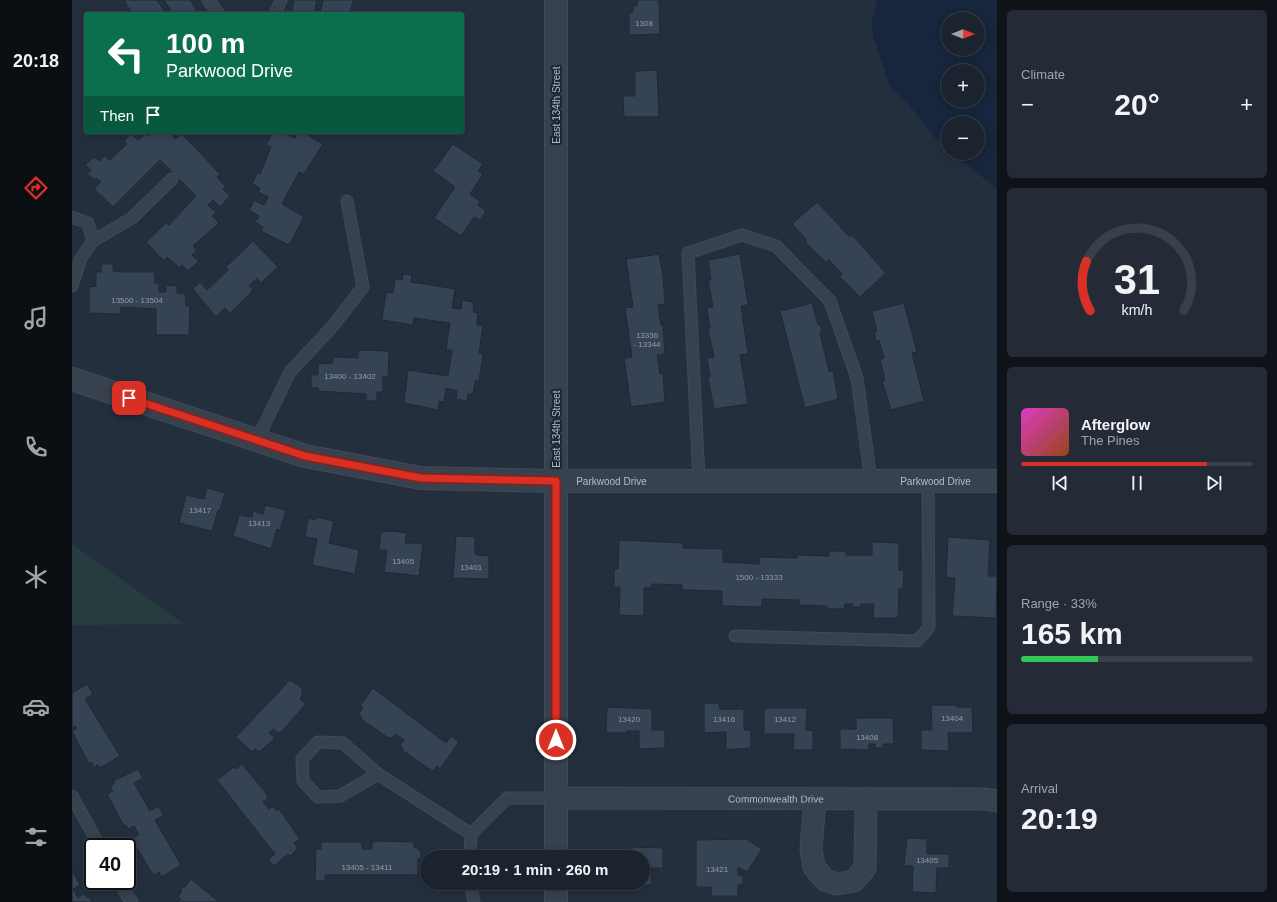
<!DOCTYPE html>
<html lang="en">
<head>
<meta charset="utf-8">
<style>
	:root { --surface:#1b232e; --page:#242b36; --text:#f1f3f6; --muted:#a0a4aa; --line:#39404a; --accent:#d93025 }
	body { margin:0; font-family:Helvetica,sans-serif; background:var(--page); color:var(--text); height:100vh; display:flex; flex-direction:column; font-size:15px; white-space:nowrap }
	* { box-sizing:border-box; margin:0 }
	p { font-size:13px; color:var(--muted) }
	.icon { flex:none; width:22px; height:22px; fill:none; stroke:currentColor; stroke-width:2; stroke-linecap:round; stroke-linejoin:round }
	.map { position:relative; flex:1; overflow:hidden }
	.details { display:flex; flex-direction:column; gap:10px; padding:10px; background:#0f1319; width:280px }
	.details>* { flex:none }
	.guide { position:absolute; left:12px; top:12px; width:380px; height:122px; border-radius:4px; box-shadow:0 2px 10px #0003,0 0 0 1px var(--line); background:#0b6e4f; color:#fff; overflow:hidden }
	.needle { width:26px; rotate:90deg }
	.buttons { position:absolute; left:869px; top:12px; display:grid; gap:8px }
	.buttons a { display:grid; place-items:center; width:44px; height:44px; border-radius:50%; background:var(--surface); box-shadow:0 2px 10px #0003,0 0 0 1px var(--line); font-size:20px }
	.speed { position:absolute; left:12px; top:838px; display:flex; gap:8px; font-size:20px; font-weight:700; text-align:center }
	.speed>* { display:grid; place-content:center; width:52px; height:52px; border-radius:50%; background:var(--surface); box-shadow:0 2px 10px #0003,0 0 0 1px var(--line); line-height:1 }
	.speed .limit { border:2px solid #111; border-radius:6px; background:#fff; color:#111 }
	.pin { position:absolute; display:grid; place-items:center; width:34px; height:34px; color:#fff; margin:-17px; border-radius:8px; box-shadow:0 2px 6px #0006 }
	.me { position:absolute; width:44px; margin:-22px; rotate:0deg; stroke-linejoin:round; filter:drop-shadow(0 0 3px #0008) }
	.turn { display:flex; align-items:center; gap:14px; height:84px; padding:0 16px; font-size:18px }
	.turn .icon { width:52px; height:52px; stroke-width:2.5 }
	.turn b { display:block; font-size:28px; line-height:34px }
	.then { display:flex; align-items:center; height:38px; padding:0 16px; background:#0003; gap:8px; font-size:15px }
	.big { font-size:30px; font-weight:700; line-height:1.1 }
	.details .widget { flex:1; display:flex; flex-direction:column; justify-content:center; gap:6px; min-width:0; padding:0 14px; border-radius:6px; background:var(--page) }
	.details .dial { align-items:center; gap:0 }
	.dial svg { height:104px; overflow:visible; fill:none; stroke:var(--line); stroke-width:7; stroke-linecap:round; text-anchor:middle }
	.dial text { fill:var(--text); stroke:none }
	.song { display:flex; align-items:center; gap:12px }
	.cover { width:48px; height:48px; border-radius:6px; background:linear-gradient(135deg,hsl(310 70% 55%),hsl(20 70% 35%)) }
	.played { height:4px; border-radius:2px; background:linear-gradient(90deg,var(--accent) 80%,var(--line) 80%) }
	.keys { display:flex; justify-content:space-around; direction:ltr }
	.heat { display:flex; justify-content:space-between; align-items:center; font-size:22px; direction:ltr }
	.charge { height:6px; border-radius:3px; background:linear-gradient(90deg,#34c759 33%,var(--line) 0) }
	.trip { position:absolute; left:348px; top:850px; width:230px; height:40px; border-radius:20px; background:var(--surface); box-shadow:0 2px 10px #0003,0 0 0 1px var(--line); font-weight:700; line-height:40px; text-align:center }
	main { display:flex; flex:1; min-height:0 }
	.tab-bar { display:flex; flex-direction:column; width:72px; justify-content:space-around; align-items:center; background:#0b0e12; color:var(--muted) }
	.tab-bar .icon { width:28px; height:28px }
	.tab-bar .current { color:var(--accent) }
	.tab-bar b { font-size:18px; color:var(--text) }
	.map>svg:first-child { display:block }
</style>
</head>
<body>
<main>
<nav class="tab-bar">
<b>20:18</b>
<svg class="icon current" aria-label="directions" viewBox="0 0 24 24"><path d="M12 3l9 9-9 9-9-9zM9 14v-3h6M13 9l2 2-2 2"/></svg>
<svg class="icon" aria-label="music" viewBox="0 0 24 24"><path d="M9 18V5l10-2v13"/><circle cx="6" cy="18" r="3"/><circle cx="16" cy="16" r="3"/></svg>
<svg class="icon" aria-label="phone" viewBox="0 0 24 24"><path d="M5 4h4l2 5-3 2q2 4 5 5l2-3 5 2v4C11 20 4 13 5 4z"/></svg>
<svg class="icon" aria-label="climate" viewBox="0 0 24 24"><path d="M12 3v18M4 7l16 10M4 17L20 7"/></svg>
<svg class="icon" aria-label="car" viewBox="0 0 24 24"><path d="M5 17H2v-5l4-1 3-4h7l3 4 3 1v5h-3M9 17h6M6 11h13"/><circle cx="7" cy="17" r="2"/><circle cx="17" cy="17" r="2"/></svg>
<svg class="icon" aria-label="filters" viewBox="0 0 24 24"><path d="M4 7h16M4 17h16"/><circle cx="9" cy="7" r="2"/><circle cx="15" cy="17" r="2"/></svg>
</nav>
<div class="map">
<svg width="925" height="902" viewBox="0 0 925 902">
	<rect width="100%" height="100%" fill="#242f3e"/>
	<path fill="#263c3f" d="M0 544 112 624 0 625Z"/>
	<path fill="#17263c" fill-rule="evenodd" d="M805 0H925V189L881 153H906V123H876V149L862 137 835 102 818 87 801 36 800 22ZM876 19H906V49H876ZM876 71H906V101H876Z"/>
	<path fill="#364354" stroke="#1f2835" d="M52 0H85L94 14H60Z
		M92 0H118L127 14H101Z
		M222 0H245L242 14H219Z
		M251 0H281L278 14H248Z
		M565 0H587L588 34 557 35V13L561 12V6H565Z
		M585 70 587 117H552L551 96H563V71Z
		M81 132H89L91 134 94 132H97L103 139 110 134 148 174 145 177 153 186 151 189 158 196 148 207 141 200 136 205 144 213 140 216 147 223 121 246 125 250 120 255 127 261 116 271 110 265 108 268 95 257 92 261 74 242 94 223 97 225 124 196 88 160 41 207 22 189 29 182 24 178 22 180 15 174 19 170 13 165 22 157 27 161 33 156 38 160 55 144 52 141 59 134 66 140 74 134 76 136Z
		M201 132H209L223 138 226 132H230L251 144 232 174 227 172 210 204 232 217 217 245 189 231 191 227 183 222 187 216 177 210 182 200 192 205 196 197 186 192 188 188 180 184 185 173 188 174 199 147 194 145Z
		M381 144 411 164 406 171 411 174 398 194 408 201 406 205 414 211 408 220 402 217 389 236 362 218 383 187 361 171Z
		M745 202 778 237 780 235 814 273 788 297 767 276 770 274 757 260 754 262 733 242 735 240 720 224Z
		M181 241 206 267 189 283 185 278 177 286 181 290 158 313 153 308 144 317 121 289 128 282 135 290 156 270 154 267Z
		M587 254 591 275 593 304 586 305 589 325H591L593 354 585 355 588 374 591 373 593 402 559 407 552 358 560 357 553 308 561 307 554 259Z
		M668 254 676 305 669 306 676 354 668 355 676 404 642 409 636 378 638 377 635 358 642 357 636 329 638 328 635 308 641 307 636 280H639L636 260Z
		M29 264H41V271L48 272H83V283H87V292H94V285L105 286V293L113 294 114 306H118L117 335H84V309L49 307 48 314 17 313V287L24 286V272H29Z
		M331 274 340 275 339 282 383 289 380 308 389 309 390 300 402 302 401 312 406 313 405 325 411 326 407 353 411 354 407 381H403L401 394H396L395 401 384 399 385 391 374 388 372 402 367 401 366 410 332 403 336 370 376 376 380 350H374L378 323 342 318 341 325 310 320 314 292 321 293 323 279 330 280Z
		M740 303 746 325H748L750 332 748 333 757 371H761L766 399 733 408 708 311Z
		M832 303 845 352 840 353 852 401 819 410 810 381 813 380 808 359 812 358 807 340 804 341 802 332H805L800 311Z
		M286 350 317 351 316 377H311V392H305V401H294V394L246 391V388H239V375H246V364L261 363V357L286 358Z
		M135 488 153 493 148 510H146L140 531 107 523 114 495 132 499Z
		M193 505 214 510 208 530 205 529 199 549 161 536 167 515 180 517 181 511 191 514Z
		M244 517 262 521 257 543 287 550 283 574 240 565 245 539 233 537 236 518 244 520Z
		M319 531 335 533 333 543H351L347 576 312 572 315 550H307L309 532Z
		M384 536 403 537V553L405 555 417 556V579L381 578Z
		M876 537 918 540 916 576H925L924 618 880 616 883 578 874 577Z
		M547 540 611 543V548L651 549V562L687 564 688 557 725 558V555L757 556V551H774V555H800V542L827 543V570L832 571 831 589H827L826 618H801L802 604H789V607H781V604H773L772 609H755V606L727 605V600L690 599V607L650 606V591L610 590V585L580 584V588H572V616L547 615 548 587H542V569H546Z
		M218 680 231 689 229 692 231 694 228 699 234 704 210 731 206 733 201 729 197 733 203 738 187 752 183 749 180 752 164 737Z
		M15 684 21 694 13 699 48 756 28 768 26 765 22 767 19 762 17 764 0 731 5 728 3 726 0 728V693Z
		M301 688 374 743 379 736 387 742 368 769 365 766 361 771 356 768 330 750 331 748 328 745 332 740 323 734 320 738 315 737 289 719 290 717 287 714 291 708 288 706Z
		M632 703H647L648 709H672V730H679V748L654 750V732L632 733Z
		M859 705H885V707H900L901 733H876L877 751 849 750V730H860Z
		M535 707 580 709V730H593V748L567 749V731H554V733H534Z
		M692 708H735L734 730 741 731V750H721L722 734H692Z
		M784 718H821L822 744H811L812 748H803V744H797V750L768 749V729H784Z
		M170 764 194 793 196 798 191 802 197 809 201 806 205 811 207 809 228 839 222 843 226 848 218 856 216 854 202 866 196 859 203 854 145 780 162 767 164 769Z
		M66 769 71 778 62 783 78 811 86 806 92 815 83 820 109 865 89 877 87 872 82 875 78 870 62 843 64 842 62 838 67 834 62 826 56 829 54 825 52 826 35 794 41 791 38 786 43 783 41 781Z
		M835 838 855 839V854H877V868H865L864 893 840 892 841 866H832Z
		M674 839 690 849 675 872 666 867V875H671V885H666V896H639V887H624V840Z
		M305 841 342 842V848H347V851H349V859H346V875H253V881H243L244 849H249V842H285L290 843V849H300V842Z
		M560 847 591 848V868H579L580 885 540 886V883H571V857H540V851H554V856L560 855Z
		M0 870 8 885 1 889 6 898 12 894 15 898 17 897 20 902H0Z
		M119 879 147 902H106L109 899 106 897 110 891 108 890 112 885 113 887Z"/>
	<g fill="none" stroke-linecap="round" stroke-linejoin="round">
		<defs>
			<path id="service" d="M136 0 147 14
				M203 14 209 0
				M0 217 16 223 21 241 9 258 0 286
				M21 241 60 218 100 179
				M185 440 218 372 260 327 291 287 275 201
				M627 481 616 253 670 235 704 246 758 301 785 378 799 481
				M663 636 845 641 857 627 856 481
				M306 774 268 796 246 797 231 781 230 759 246 742 271 743 306 774 399 834
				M0 796 28 847
				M398 857 399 834 435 798H483
				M47 881 56 897 60 902
				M398 883 402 902"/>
			<g id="minor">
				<path id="s1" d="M483 798 913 799 925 801"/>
				<path d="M743 799 739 849 742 867 753 880 765 884 782 881 793 868 794 799"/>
			</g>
			<g id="tertiary">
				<path id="s2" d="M0 379 233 456 349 478 484 481H925"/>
				<path d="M484 857V0"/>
				<path d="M484 883V902"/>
			</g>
		</defs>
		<use href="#service" stroke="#414a57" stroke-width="13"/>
		<use href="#minor" stroke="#414a57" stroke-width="23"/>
		<use href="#tertiary" stroke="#414a57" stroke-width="24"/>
		<use href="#service" stroke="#38414e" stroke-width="11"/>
		<use href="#minor" stroke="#38414e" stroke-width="21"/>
		<use href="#tertiary" stroke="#38414e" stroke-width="22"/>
	</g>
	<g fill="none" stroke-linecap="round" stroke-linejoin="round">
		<defs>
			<path id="route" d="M57 398 233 456 349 478 484 481V740"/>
		</defs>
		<use href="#route" stroke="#8d1f18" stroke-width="10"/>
		<use href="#route" stroke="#d93025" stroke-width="7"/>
	</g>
	<g text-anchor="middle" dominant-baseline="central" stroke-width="4" stroke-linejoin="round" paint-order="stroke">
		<g font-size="8" fill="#929caa">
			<text x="572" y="23">1308</text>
			<text x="65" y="300">13500 - 13504</text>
			<text x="575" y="335">13336<tspan x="575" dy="9">- 13344</tspan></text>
			<text x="278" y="376">13400 - 13402</text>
			<text x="128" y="510">13417</text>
			<text x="187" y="523">13413</text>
			<text x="331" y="561">13405</text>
			<text x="399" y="567">13401</text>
			<text x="687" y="577">1500 - 13333</text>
			<text x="880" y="718">13404</text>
			<text x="557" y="719">13420</text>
			<text x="652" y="719">13416</text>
			<text x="713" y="719">13412</text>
			<text x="795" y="737">13408</text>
			<text x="855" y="860">13405</text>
			<text x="295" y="867">13405 - 13411</text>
			<text x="645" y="869">13421</text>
		</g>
		<g font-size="10" fill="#b4bcc9" stroke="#1d2633">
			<text transform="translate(484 105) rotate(-90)">East 134th Street</text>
			<text transform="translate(484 429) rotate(-90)">East 134th Street</text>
			<text stroke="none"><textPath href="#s2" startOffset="554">Parkwood Drive</textPath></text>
			<text stroke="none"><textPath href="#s2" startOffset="878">Parkwood Drive</textPath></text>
			<text stroke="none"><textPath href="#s1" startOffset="221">Commonwealth Drive</textPath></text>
		</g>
	</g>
</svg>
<div class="buttons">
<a><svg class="needle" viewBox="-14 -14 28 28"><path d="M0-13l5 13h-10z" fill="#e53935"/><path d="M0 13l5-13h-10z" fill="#a0a4aa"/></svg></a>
<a>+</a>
<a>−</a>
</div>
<div class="speed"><div class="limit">40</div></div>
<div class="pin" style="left:57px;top:398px;background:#d93025"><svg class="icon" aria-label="arrive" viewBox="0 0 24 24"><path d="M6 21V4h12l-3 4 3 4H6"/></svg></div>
<svg class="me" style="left:484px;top:740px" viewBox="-20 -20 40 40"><circle r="17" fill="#d93025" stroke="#fff" stroke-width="3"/><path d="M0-11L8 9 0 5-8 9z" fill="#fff"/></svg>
<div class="trip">20:19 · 1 min · 260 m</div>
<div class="guide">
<div class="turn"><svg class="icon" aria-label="left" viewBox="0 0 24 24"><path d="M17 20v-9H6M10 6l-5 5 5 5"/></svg><div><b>100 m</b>Parkwood Drive</div></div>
<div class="then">Then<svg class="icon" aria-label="arrive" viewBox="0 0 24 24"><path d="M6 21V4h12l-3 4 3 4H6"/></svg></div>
</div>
</div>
<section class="details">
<div class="widget"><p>Climate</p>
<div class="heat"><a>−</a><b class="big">20°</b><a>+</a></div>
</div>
<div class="widget dial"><svg viewBox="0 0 100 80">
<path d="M14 69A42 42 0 1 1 86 69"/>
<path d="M14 69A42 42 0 0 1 11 31" stroke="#d93025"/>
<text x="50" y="56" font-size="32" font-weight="700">31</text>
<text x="50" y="72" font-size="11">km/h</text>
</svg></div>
<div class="widget">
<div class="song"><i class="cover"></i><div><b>Afterglow</b><p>The Pines</p></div></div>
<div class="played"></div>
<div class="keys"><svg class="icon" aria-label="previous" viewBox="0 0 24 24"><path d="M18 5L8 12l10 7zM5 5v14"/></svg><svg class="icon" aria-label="pause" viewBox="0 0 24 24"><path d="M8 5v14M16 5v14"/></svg><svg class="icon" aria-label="next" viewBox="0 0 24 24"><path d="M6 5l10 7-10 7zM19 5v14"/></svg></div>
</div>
<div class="widget"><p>Range · 33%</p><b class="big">165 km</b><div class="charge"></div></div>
<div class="widget"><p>Arrival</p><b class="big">20:19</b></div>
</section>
</main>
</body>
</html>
